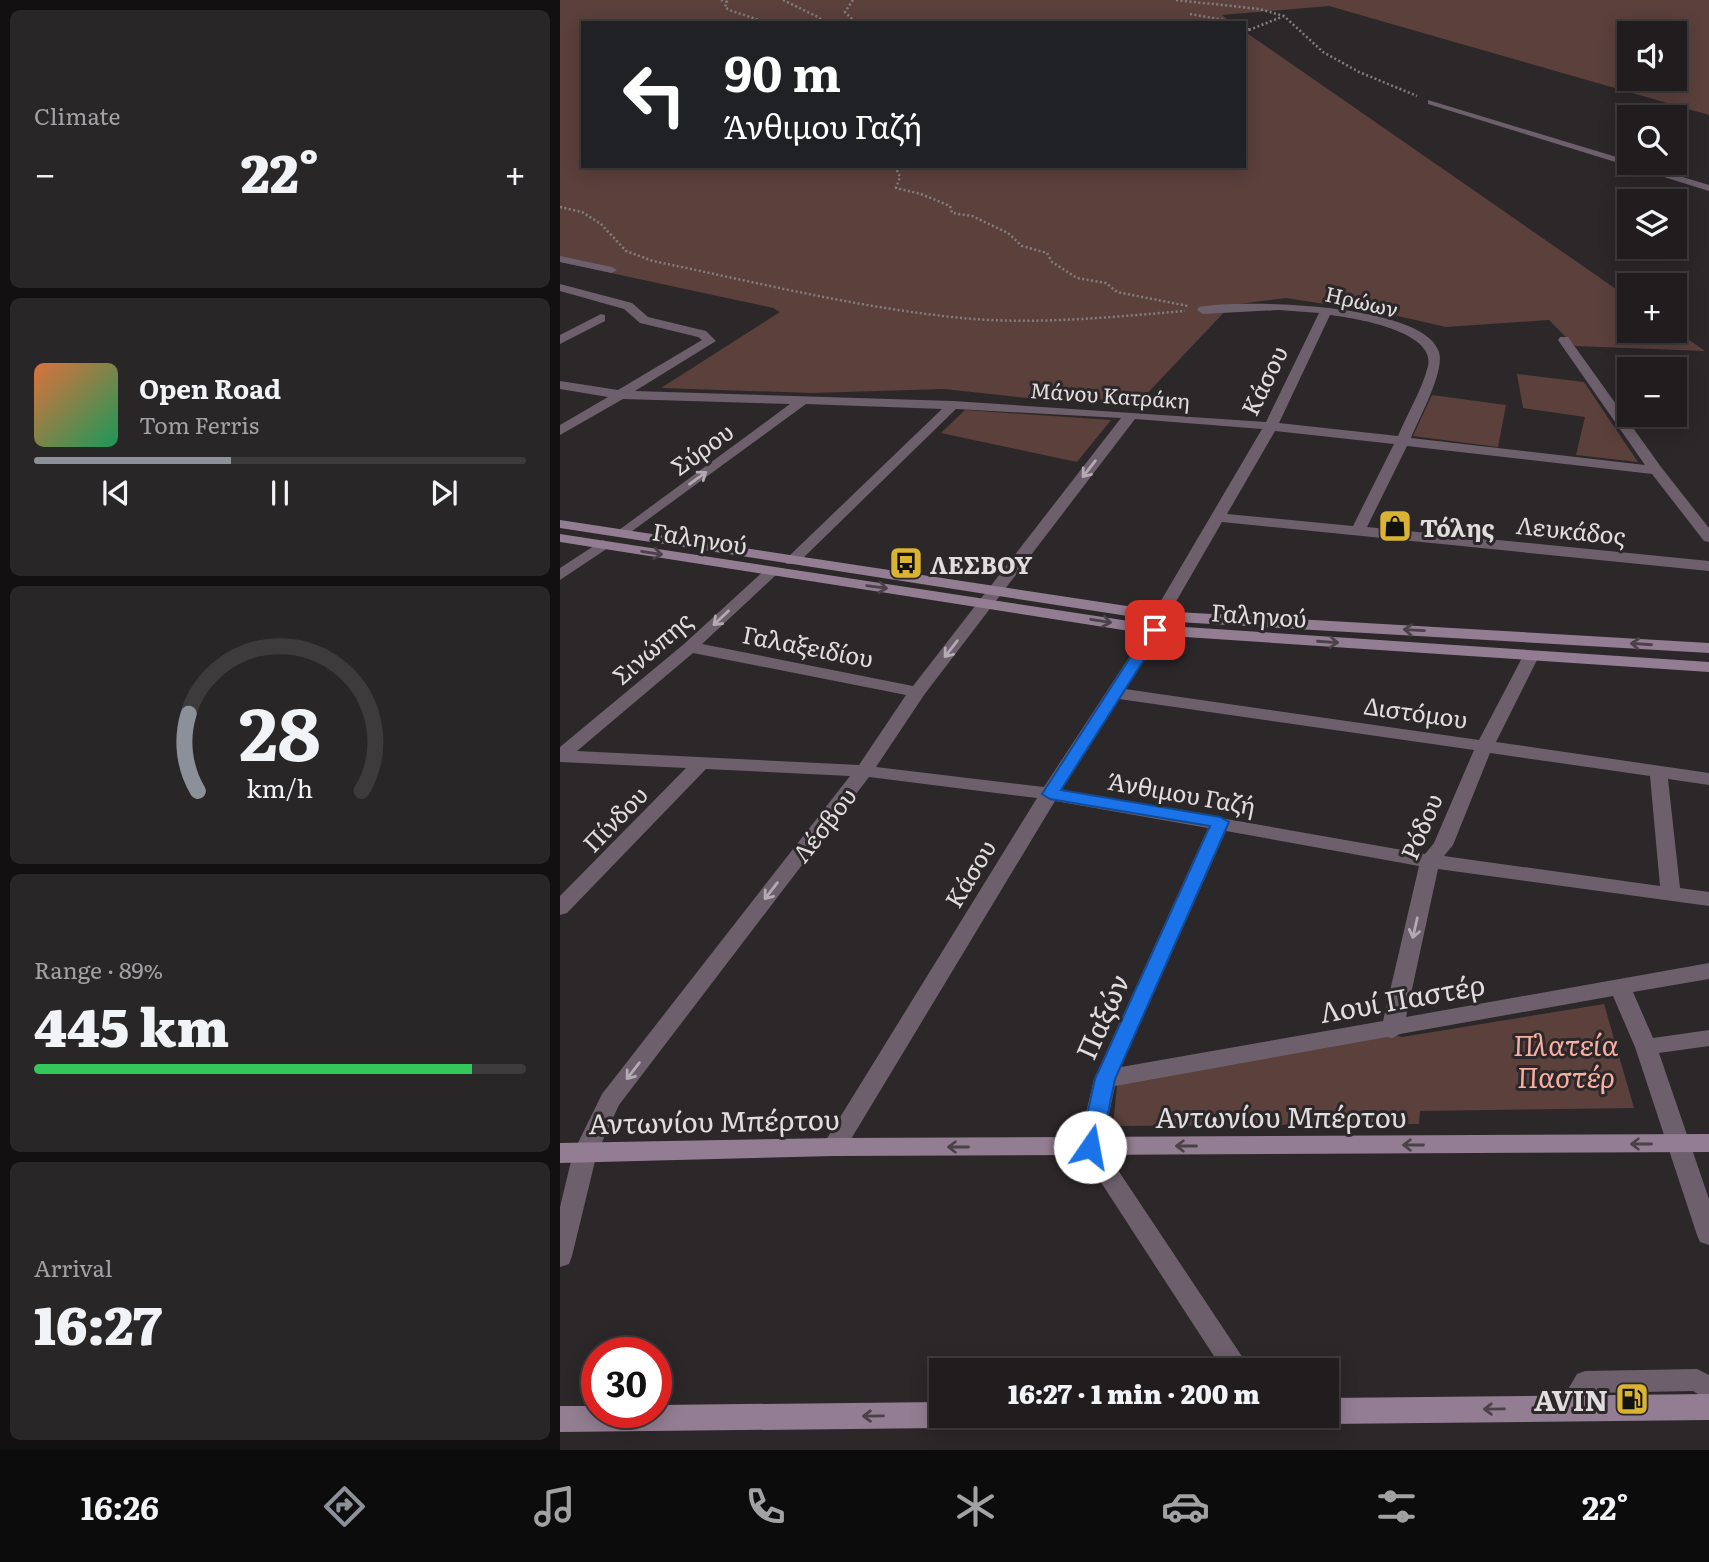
<!DOCTYPE html>
<html lang="en">
<head>
<meta charset="utf-8">
<style>
	:root { --surface:#211d1f; --page:#292628; --text:#f1f3f6; --muted:#a2a2a4; --line:#3e3b3d; --accent:#8c9099 }
	body { margin:0; font-family:Literata,serif; background:var(--page); color:var(--text); height:100vh; display:flex; flex-direction:column; font-size:26px; white-space:nowrap }
	* { box-sizing:border-box; margin:0 }
	p { font-size:23px; color:var(--muted) }
	.icon { flex:none; width:38px; height:38px; fill:none; stroke:currentColor; stroke-width:2; stroke-linecap:round; stroke-linejoin:round }
	.map { position:relative; flex:1; overflow:hidden }
	.side { display:flex; flex-direction:column; gap:10px; padding:10px; background:#121011; width:560px }
	.side>* { flex:none }
	.banner { position:absolute; left:21px; top:21px; width:665px; height:147px; border-radius:0px; box-shadow:0 4px 18px #0003,0 0 0 2px var(--line); background:#202124; color:#fff; overflow:hidden }
	.tools { position:absolute; left:1057px; top:21px; display:grid; gap:14px }
	.tools a { display:grid; place-items:center; width:70px; height:70px; border-radius:0px; background:var(--surface); box-shadow:0 4px 18px #0003,0 0 0 2px var(--line); font-size:35px }
	.speed { position:absolute; left:21px; top:1337px; display:flex; gap:14px; font-size:35px; font-weight:700; text-align:center }
	.speed>* { display:grid; place-content:center; width:91px; height:91px; border-radius:50%; background:var(--surface); box-shadow:0 4px 18px #0003,0 0 0 2px var(--line); line-height:1 }
	.speed .limit { border:10px solid #d22; background:#fff; color:#111 }
	.pin { position:absolute; display:grid; place-items:center; width:60px; height:60px; color:#fff; margin:-30px; border-radius:14px; box-shadow:0 4px 10px #0006 }
	.me { position:absolute; width:77px; margin:-38px; rotate:12deg; stroke-linejoin:round; filter:drop-shadow(0 0 5px #0008) }
	.turn { display:flex; align-items:center; gap:24px; height:147px; padding:0 28px; font-size:32px }
	.turn .icon { width:91px; height:91px; stroke-width:2.5 }
	.turn b { display:block; font-size:49px; line-height:60px }
	.big { font-size:52px; font-weight:800; line-height:1.1 }
	.side .tile { flex:1; display:flex; flex-direction:column; justify-content:center; gap:10px; min-width:0; padding:0 24px; border-radius:10px; background:var(--page) }
	.side .dial { align-items:center; gap:0 }
	.dial svg { height:182px; overflow:visible; fill:none; stroke:var(--line); stroke-width:7; stroke-linecap:round; text-anchor:middle }
	.dial text { fill:var(--text); stroke:none }
	.song { display:flex; align-items:center; gap:21px }
	.cover { width:84px; height:84px; border-radius:10px; background:linear-gradient(135deg,hsl(20 70% 55%),hsl(150 70% 35%)) }
	.played { height:7px; border-radius:4px; background:linear-gradient(90deg,var(--accent) 40%,var(--line) 40%) }
	.keys { display:flex; justify-content:space-around; direction:ltr }
	.heat { display:flex; justify-content:space-between; align-items:center; font-size:38px; direction:ltr }
	.charge { height:10px; border-radius:5px; background:linear-gradient(90deg,#34c759 89%,var(--line) 0) }
	.trip { position:absolute; left:369px; top:1358px; width:410px; height:70px; border-radius:0px; background:var(--surface); box-shadow:0 4px 18px #0003,0 0 0 2px var(--line); font-weight:800; line-height:70px; text-align:center }
	.menu { display:flex; height:112px; justify-content:space-around; align-items:center; background:#0d0c0c; color:var(--muted) }
	.menu .icon { width:49px; height:49px }
	.menu .on { color:var(--accent) }
	.menu b { font-size:32px; color:var(--text) }
	main { display:flex; flex:1; min-height:0 }
	.map>svg:first-child { display:block }
</style>
</head>
<body>
<main>
<section class="side">
<div class="tile"><p>Climate</p>
<div class="heat"><a>−</a><b class="big">22°</b><a>+</a></div>
</div>
<div class="tile">
<div class="song"><i class="cover"></i><div><b>Open Road</b><p>Tom Ferris</p></div></div>
<div class="played"></div>
<div class="keys"><svg class="icon" aria-label="previous" viewBox="0 0 24 24"><path d="M18 5L8 12l10 7zM5 5v14"/></svg><svg class="icon" aria-label="pause" viewBox="0 0 24 24"><path d="M8 5v14M16 5v14"/></svg><svg class="icon" aria-label="next" viewBox="0 0 24 24"><path d="M6 5l10 7-10 7zM19 5v14"/></svg></div>
</div>
<div class="tile dial"><svg viewBox="0 0 100 80">
<path d="M14 69A42 42 0 1 1 86 69"/>
<path d="M14 69A42 42 0 0 1 10 35" stroke="#8c9099"/>
<text x="50" y="56" font-size="32" font-weight="700">28</text>
<text x="50" y="72" font-size="11">km/h</text>
</svg></div>
<div class="tile"><p>Range · 89%</p><b class="big">445 km</b><div class="charge"></div></div>
<div class="tile"><p>Arrival</p><b class="big">16:27</b></div>
</section>
<div class="map">
<svg width="1149" height="1450" viewBox="0 0 1149 1450">
	<rect width="100%" height="100%" fill="#2c2729"/>
	<path fill="#5b403c" fill-rule="evenodd" d="M0 0H1149V115L769 6 662 15 672 23H23V166H684V31L1069 298V331L1115 330 1145 351 1015 346 989 320 886 327 829 314 726 298 671 305 581 400 476 399 384 389 252 393 101 388 220 312 213 308 0 262ZM1069 33H1115V79H1069Z
		M957 374 1024 382 1078 462 1016 455 1025 417 963 408Z
		M872 395 946 405 938 447 853 436Z
		M405 410 551 420 517 462 381 433Z
		M1044 1004 1074 1108 860 1111 859 1124 553 1126 557 1085 817 1031 842 1037Z"/>
	<g fill="none" stroke-linecap="round" stroke-linejoin="round">
		<path stroke="#837f81" stroke-width="2.5" stroke-dasharray="2 2.5" stroke-linecap="butt" d="M161 0 167 2 165 7 169 10 208 23
			M223 0 258 17 262 20 261 23
			M293 0 285 12 296 23
			M616 0 699 9 724 16 763 52 799 72 857 96
			M630 14 681 23
			M684 26 689 30 684 31
			M689 30 724 16
			M335 166 340 177 336 188 361 194 390 206 392 213 412 216 448 233 462 246 487 253 492 262 517 278 546 283 557 292 628 306
			M0 207 22 212 41 224 66 251 93 261C195 282 298 308 402 318 476 325 551 317 625 311"/>
		<path fill="#6d5f6c" fill-rule="evenodd" d="M0 256 52 267 57 270 52 273 0 262Z
			M1137 1369 1149 1375V1401L1133 1391 1032 1393 1017 1416 1009 1419 1001 1416 997 1408 1017 1374 1025 1371Z"/>
		<path fill="#6d5f6c" fill-rule="evenodd" d="M868 100 1149 185V191L868 104Z
			M0 284 72 303 88 317 146 331 156 341 75 391 393 401 706 422 759 313 719 310 643 314 637 310 639 307C681 299 864 303 879 352 885 372 859 418 851 438L1085 465 998 340 1000 337H1008L1101 467 1149 528V542L1144 541 1092 474 847 446 807 527 1149 561V571L662 522 606 619H594L592 616 702 429 575 419 364 695 316 767 484 787 587 630 595 625 603 630 565 689 919 740 963 656 971 651 977 652 979 656 936 742 1149 773V785L1108 779 1120 888 1149 892V906L878 869 846 1017 1149 963V979L1073 992 1093 1038 1149 1030V1046L1099 1053 1149 1199V1245L1140 1242 1137 1235 1075 1047 1053 996 840 1034 832 1038 827 1037 555 1086 542 1146 691 1370H663L518 1147 534 1079 648 828 495 801 282 1154 274 1156 266 1154 262 1147 266 1140 477 798 309 777 59 1105 37 1153 12 1256 9 1264 0 1267V1207L13 1153 42 1094 290 776 146 769 7 913 0 915V896L126 768 0 762V747L124 644 206 569H216L219 572 216 575 142 644 353 686 561 418 396 409 237 564H227L224 561 227 558 382 409 246 404 64 537 57 533 59 530 230 404 63 399 0 435V425L48 397 0 389V381L58 390 142 340 138 337 80 323 64 309 0 291ZM770 315C794 318 876 331 868 366 862 390 847 414 838 436L719 423ZM715 431 834 444 793 526 667 514ZM133 653 346 695 299 765 17 751ZM559 699 914 750 874 843 865 854 501 790ZM930 753 1090 776 1100 886 884 856 893 845ZM666 831 859 866 823 1021 561 1067Z
			M41 314 45 315V321L0 344V335Z
			M43 540 51 545 48 548 0 580V568Z"/>
		<path fill="#937d92" fill-rule="evenodd" d="M0 520 600 611 1149 643V653L600 621 0 528Z
			M0 534 595 625 1149 662V672L595 635 0 542Z
			M1149 1134V1152L274 1156 0 1163V1143L274 1138Z
			M1149 1394V1420L766 1424 757 1420 755 1416H766V1398Z
			M382 1402V1416H395L391 1424 382 1428 0 1432V1406H37V1412H96V1405Z"/>
	</g>
	<defs><path id="oneway-shaft" d="M-6 0H5M1.5-3L5.5 0L1.5 3" fill="none" stroke-width="1.6" stroke-linecap="round" stroke-linejoin="round" transform="scale(1.75)"/></defs>
	<g stroke="#b3abb1">
		<use href="#oneway-shaft" transform="translate(529 469) rotate(128)"/>
		<use href="#oneway-shaft" transform="translate(138 478) rotate(-36)"/>
		<use href="#oneway-shaft" transform="translate(161 618) rotate(137)"/>
		<use href="#oneway-shaft" transform="translate(391 649) rotate(128)"/>
		<use href="#oneway-shaft" transform="translate(211 891) rotate(128)"/>
		<use href="#oneway-shaft" transform="translate(855 928) rotate(103)"/>
		<use href="#oneway-shaft" transform="translate(73 1071) rotate(128)"/>
	</g>
	<g stroke="#4b4148">
		<use href="#oneway-shaft" transform="translate(92 553) rotate(9)"/>
		<use href="#oneway-shaft" transform="translate(317 587) rotate(8)"/>
		<use href="#oneway-shaft" transform="translate(541 621) rotate(9)"/>
		<use href="#oneway-shaft" transform="translate(854 630) rotate(-177)"/>
		<use href="#oneway-shaft" transform="translate(768 642) rotate(4)"/>
		<use href="#oneway-shaft" transform="translate(1081 644) rotate(-176)"/>
		<use href="#oneway-shaft" transform="translate(1081 1144) rotate(180)"/>
		<use href="#oneway-shaft" transform="translate(853 1145) rotate(180)"/>
		<use href="#oneway-shaft" transform="translate(626 1146) rotate(180)"/>
		<use href="#oneway-shaft" transform="translate(398 1147) rotate(-180)"/>
		<use href="#oneway-shaft" transform="translate(934 1409) rotate(179)"/>
		<use href="#oneway-shaft" transform="translate(313 1416) rotate(179)"/>
	</g>
	<path fill="#1a73e8" stroke="#114b97" stroke-width="2" d="M595 626 603 630 501 790 660 817 669 822 555 1079 541 1147 538 1153 530 1156 523 1153 520 1147 535 1079 650 826 490 799 482 794 588 630Z"/>
	<defs>
		<symbol id="shop-square" viewBox="-11 -11 22 22"><rect x="-9" y="-9" width="18" height="18" rx="4" fill="#dab333" stroke="#2c2729"/><path d="M-5-2.5h2.3a2.7 3.5 0 0 1 5.4 0H5L5.5 6h-11ZM-1.5-2.5h3a1.5 2.3 0 0 0-3 0Z" fill="#111"/></symbol>
		<symbol id="bus-square" viewBox="-11 -11 22 22"><rect x="-9" y="-9" width="18" height="18" rx="4" fill="#dab333" stroke="#2c2729"/><path d="M-5-6H5V4H4V6H2V4H-2V6H-4V4H-5ZM-3.5-4V0h7V-4ZM-3.5 1.2v1.5H-2V1.2ZM2 1.2v1.5H3.5V1.2Z" fill="#111"/></symbol>
		<symbol id="fuel-square" viewBox="-11 -11 22 22"><rect x="-9" y="-9" width="18" height="18" rx="4" fill="#dab333" stroke="#2c2729"/><path d="M-5.5-6h7V0h2V4h1.3V-2.5L3-4.5l.8-.8L6-3V5H2.5V1h-1V6h-7ZM-4.2-4.7v3.2H.2V-4.7Z" fill="#111"/></symbol>
	</defs>
	<g fill-rule="evenodd">
		<use href="#shop-square" x="816" y="507" width="38" height="38"/>
		<use href="#bus-square" x="327" y="544" width="38" height="38"/>
		<use href="#fuel-square" x="1053" y="1380" width="38" height="38"/>
	</g>
	<g text-anchor="middle" dominant-baseline="central" stroke-width="6" stroke-linejoin="round" paint-order="stroke">
		<g font-size="21" fill="#e1dddf" stroke="#2c2729">
			<text transform="translate(802 300) rotate(13)">Ηρώων</text>
			<text transform="translate(550 394) rotate(4)">Μάνου Κατράκη</text>
		</g>
		<g font-size="24" fill="#e1dddf" stroke="#2c2729">
			<text transform="translate(703 380) rotate(-64)">Κάσου</text>
			<text transform="translate(141 448) rotate(-36)">Σύρου</text>
			<text transform="translate(1011 529) rotate(6)">Λευκάδος</text>
			<text transform="translate(140 537) rotate(9)">Γαληνού</text>
			<text transform="translate(699 614) rotate(4)">Γαληνού</text>
			<text transform="translate(248 645) rotate(11)">Γαλαξειδίου</text>
			<text transform="translate(91 647) rotate(-41)">Σινώπης</text>
			<text transform="translate(856 711) rotate(8)">Διστόμου</text>
			<text transform="translate(622 792) rotate(10)">Άνθιμου Γαζή</text>
			<text transform="translate(54 818) rotate(-46)">Πίνδου</text>
			<text transform="translate(263 824) rotate(-52)">Λέσβου</text>
			<text transform="translate(860 826) rotate(-67)">Ρόδου</text>
			<text transform="translate(409 873) rotate(-59)">Κάσου</text>
		</g>
		<g font-size="24" font-weight="bold" fill="#e1dddf" stroke="#2c2729" text-anchor="start">
			<text x="860" y="526">Τόλης</text>
			<text x="370" y="563">ΛΕΣΒΟΥ</text>
		</g>
		<g font-size="28" fill="#e1dddf" stroke="#2c2729">
			<text transform="translate(842 997) rotate(-10)">Λουί Παστέρ</text>
			<text transform="translate(541 1016) rotate(-66)">Παξών</text>
			<text x="721" y="1116">Αντωνίου Μπέρτου</text>
			<text transform="translate(154 1120) rotate(-1)">Αντωνίου Μπέρτου</text>
		</g>
		<g font-size="28" font-style="italic" fill="#f9aea2" stroke="#2c2729">
			<text x="1006" y="1044">Πλατεία<tspan x="1006" dy="32">Παστέρ</tspan></text>
		</g>
		<g font-size="28" font-weight="bold" fill="#e1dddf" stroke="#2c2729" text-anchor="end">
			<text x="1048" y="1399">AVIN</text>
		</g>
	</g>
</svg>
<div class="tools">
<a><svg class="icon" aria-label="sound" viewBox="0 0 24 24"><path d="M4 9h4l5-4v14l-5-4H4zM17 9q2 3 0 6"/></svg></a>
<a><svg class="icon" aria-label="search" viewBox="0 0 24 24"><circle cx="10" cy="10" r="6"/><path d="M15 15l6 6"/></svg></a>
<a><svg class="icon" aria-label="layers" viewBox="0 0 24 24"><path d="M12 4l9 5-9 5-9-5zM3 14l9 5 9-5"/></svg></a>
<a>+</a>
<a>−</a>
</div>
<div class="speed"><div class="limit">30</div></div>
<div class="pin" style="left:595px;top:630px;background:#d93025"><svg class="icon" aria-label="arrive" viewBox="0 0 24 24"><path d="M6 21V4h12l-3 4 3 4H6"/></svg></div>
<svg class="me" style="left:530px;top:1147px" viewBox="-20 -20 40 40"><circle r="19" fill="#fff"/><path d="M0-13L10 11 0 6-10 11z" fill="#1a73e8"/></svg>
<div class="trip">16:27 · 1 min · 200 m</div>
<div class="banner">
<div class="turn"><svg class="icon" aria-label="left" viewBox="0 0 24 24"><path d="M17 20v-9H6M10 6l-5 5 5 5"/></svg><div><b>90 m</b>Άνθιμου Γαζή</div></div>
</div>
</div>
</main>
<nav class="menu">
<b>16:26</b>
<svg class="icon on" aria-label="directions" viewBox="0 0 24 24"><path d="M12 3l9 9-9 9-9-9zM9 14v-3h6M13 9l2 2-2 2"/></svg>
<svg class="icon" aria-label="music" viewBox="0 0 24 24"><path d="M9 18V5l10-2v13"/><circle cx="6" cy="18" r="3"/><circle cx="16" cy="16" r="3"/></svg>
<svg class="icon" aria-label="phone" viewBox="0 0 24 24"><path d="M5 4h4l2 5-3 2q2 4 5 5l2-3 5 2v4C11 20 4 13 5 4z"/></svg>
<svg class="icon" aria-label="climate" viewBox="0 0 24 24"><path d="M12 3v18M4 7l16 10M4 17L20 7"/></svg>
<svg class="icon" aria-label="car" viewBox="0 0 24 24"><path d="M5 17H2v-5l4-1 3-4h7l3 4 3 1v5h-3M9 17h6M6 11h13"/><circle cx="7" cy="17" r="2"/><circle cx="17" cy="17" r="2"/></svg>
<svg class="icon" aria-label="filters" viewBox="0 0 24 24"><path d="M4 7h16M4 17h16"/><circle cx="9" cy="7" r="2"/><circle cx="15" cy="17" r="2"/></svg>
<b>22°</b>
</nav>
</body>
</html>
